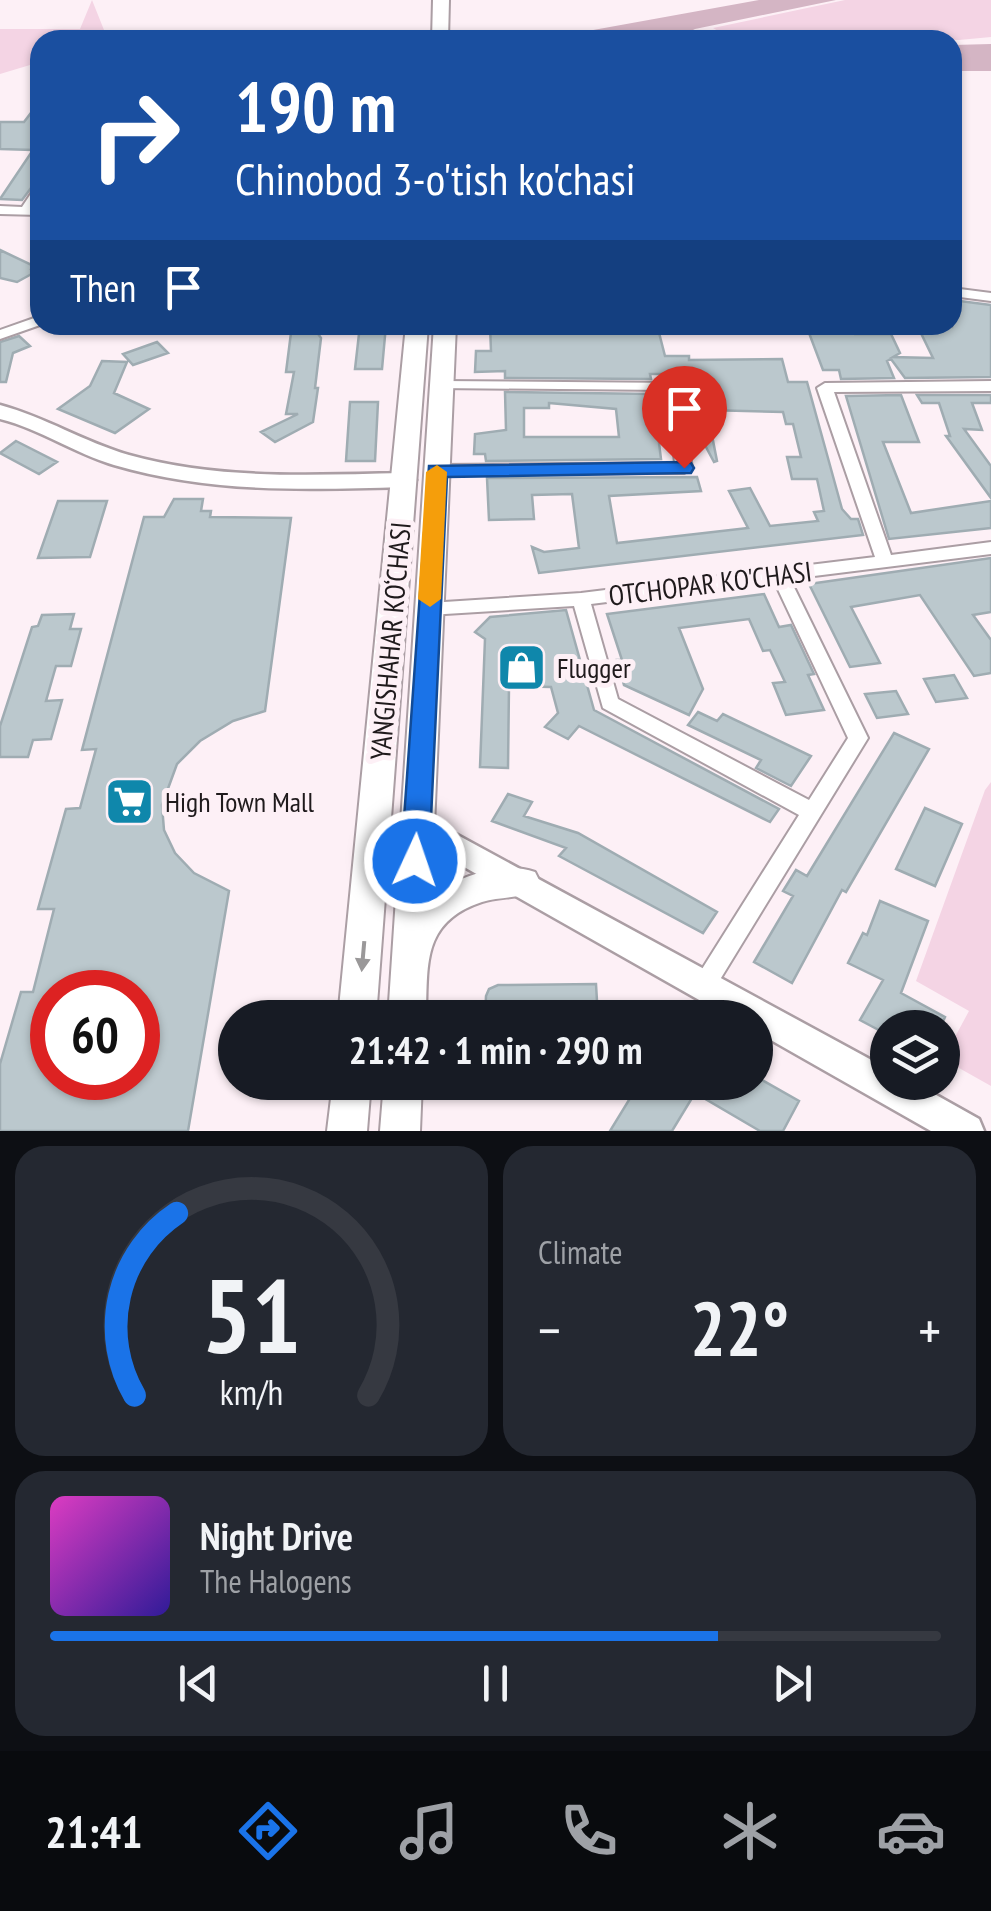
<!DOCTYPE html>
<html lang="en">
<head>
<meta charset="utf-8">
<style>
	:root { --surface:#171b24; --page:#242831; --text:#f1f3f6; --muted:#9ea1a6; --line:#363941; --accent:#1a73e8 }
	body { margin:0; font-family:"PT Sans Narrow",sans-serif; background:var(--page); color:var(--text); height:100vh; display:flex; flex-direction:column; font-size:38px; white-space:nowrap }
	* { box-sizing:border-box; margin:0 }
	p { font-size:32px; color:var(--muted) }
	.icon { flex:none; width:55px; height:55px; fill:none; stroke:currentColor; stroke-width:2; stroke-linecap:round; stroke-linejoin:round }
	.map { position:relative; height:1131px; overflow:hidden }
	.drawer { display:flex; flex-direction:column; gap:15px; padding:15px; background:#0d0f14; flex:1 }
	.drawer>* { flex:none }
	.guide { position:absolute; left:30px; top:30px; width:932px; height:305px; border-radius:30px; box-shadow:0 2px 8px #0004; background:#1a4fa0; color:#fff; overflow:hidden }
	.tools { position:absolute; left:870px; top:1010px; display:grid; gap:20px }
	.tools a { display:grid; place-items:center; width:90px; height:90px; border-radius:50%; background:var(--surface); box-shadow:0 2px 8px #0004; font-size:50px }
	.speed { position:absolute; left:30px; top:970px; display:flex; gap:20px; font-size:50px; font-weight:700; text-align:center }
	.speed>* { display:grid; place-content:center; width:130px; height:130px; border-radius:50%; background:var(--surface); box-shadow:0 2px 8px #0004; line-height:1 }
	.speed .limit { border:15px solid #d22; background:#fff; color:#111 }
	.pin { position:absolute; display:grid; place-items:center; width:85px; height:85px; color:#fff; margin:-102px -42px; border-radius:50% 50% 50% 0; rotate:-45deg; box-shadow:0 0 10px #0007 }
	.pin .icon { rotate:45deg }
	.me { position:absolute; width:110px; margin:-55px; rotate:3deg; stroke-linejoin:round; filter:drop-shadow(0 0 8px #0008) }
	.turn { display:flex; align-items:center; gap:35px; height:210px; padding:0 40px; font-size:45px }
	.turn .icon { width:130px; height:130px; stroke-width:2.5 }
	.turn b { display:block; font-size:70px; line-height:85px }
	.then { display:flex; align-items:center; height:95px; padding:0 40px; background:#0003; gap:20px; font-size:38px }
	.big { font-size:75px; font-weight:700; line-height:1.1 }
	.drawer .tile { flex:1; display:flex; flex-direction:column; justify-content:center; gap:15px; min-width:0; padding:0 35px; border-radius:30px; background:var(--page) }
	.drawer .dial { align-items:center; gap:0 }
	.dial svg { height:260px; overflow:visible; fill:none; stroke:var(--line); stroke-width:7; stroke-linecap:round; text-anchor:middle }
	.dial text { fill:var(--text); stroke:none }
	.song { display:flex; align-items:center; gap:30px }
	.cover { width:120px; height:120px; border-radius:15px; background:linear-gradient(135deg,hsl(310 70% 55%),hsl(250 70% 35%)) }
	.played { height:10px; border-radius:5px; background:linear-gradient(90deg,var(--accent) 75%,var(--line) 75%) }
	.keys { display:flex; justify-content:space-around; direction:ltr }
	.heat { display:flex; justify-content:space-between; align-items:center; font-size:55px; direction:ltr }
	.drawer .tiles { flex:1; display:grid; gap:15px; grid-template-columns:1fr 1fr }
	.tile:last-child { grid-column:span 2 }
	.trip { position:absolute; left:218px; top:1000px; width:555px; height:100px; border-radius:50px; background:var(--surface); box-shadow:0 2px 8px #0004; font-weight:700; line-height:100px; text-align:center }
	.dock { display:flex; height:160px; justify-content:space-around; align-items:center; background:#090b0e; color:var(--muted) }
	.dock .icon { width:70px; height:70px }
	.dock .current { color:var(--accent) }
	.dock b { font-size:45px; color:var(--text) }
	.map>svg:first-child { display:block }
</style>
</head>
<body>
<div class="map">
<svg width="991" height="1131" viewBox="0 0 991 1131">
	<rect width="100%" height="100%" fill="#fdf0f6"/>
	<path fill="#f4d4e4" d="M92 0 108 40H40V62L0 74V29H80Z
		M845 0H991V37L959 40 811 34 734 40 713 28Z
		M991 782V1086L943 1059 969 1011 916 981 985 790Z"/>
	<path fill="#d4b5c4" d="M759 0H836L695 29 673 40H538Z
		M991 44V71H953V45Z"/>
	<path fill="#bbc8cd" stroke="#9facb2" stroke-width="2.5" fill-rule="evenodd" d="M40 101V176L22 200 0 199 33 150 0 149V122H24Z
		M0 250 36 267 32 269 37 271 17 282 0 278Z
		M952 300 991 305V377L905 378 891 359 887 361 894 378 841 379 839 370H823L806 325H851L855 334H891L900 353 893 357 933 358 918 327H952Z
		M292 325H312L321 338 315 388H318L313 422 275 442 261 432 298 414H286L294 372H286Z
		M360 325H386L382 369H355Z
		M490 325H657L665 356H689V360L782 359 788 382H807L842 509 851 519H858L863 535 539 573 532 547 544 552 579 548 572 494 532 495 534 519 489 520 487 478 697 477 701 491 609 496 617 543 748 528 729 491 750 488 770 526 818 521 814 512 824 511 817 479H792L787 457H801L793 424H786L783 412 707 410 717 461 714 462 690 417 680 374H650L651 379 505 378V371L475 372 476 351H491Z
		M19 336 30 346 13 353 6 382H0V342Z
		M157 342 168 353 133 365 123 354Z
		M102 361 127 362 114 393 149 409 115 433 58 409 90 386Z
		M505 392 653 394 661 459 486 461 485 454H474L475 434 506 430ZM549 403 616 409 619 437H524V408H549Z
		M901 395 919 442H883L911 513 991 501V528L889 539 846 396Z
		M917 395H991V403H972L982 430 964 429 991 466V498L946 436H950L939 403H922Z
		M350 402H378L375 461H346Z
		M16 441 57 462 39 474 0 453Z
		M174 499H203L201 511H211L210 517 291 518 265 711 233 721 200 741 177 764 162 805 164 830 175 853 194 873 229 891 188 1131H0V1064L21 992H33L54 909H38L66 809 80 808 96 749 82 750 144 517H164ZM52 992H138V1078H52Z
		M58 501H107L90 557 38 558Z
		M991 558V612L973 615 991 640V673L974 676 920 595 851 607 880 663 850 667 809 584Z
		M764 594 779 627 791 625 814 674 808 675 824 710 786 715 773 683 785 682 770 650 763 651 749 619 679 628 703 689 689 715 624 685 617 660H622L607 614Z
		M566 610 594 710 779 809 770 822 579 726 568 739 545 727 558 713 551 687 509 686 508 768 480 767 485 639 475 632 490 617Z
		M74 614 70 629H81L71 666H56L46 701 62 700 51 739 33 740 28 757H0V726L32 627 38 626 42 615Z
		M954 675 967 698 936 702 924 679Z
		M896 691 908 714 877 718 865 694Z
		M698 712 717 721 723 714 811 756 791 786 756 768 761 760 688 725Z
		M894 733 929 749 846 892 842 890 792 983 754 962 793 896 783 891 796 870 807 876Z
		M508 794 532 802 524 816 578 833 717 912 703 933 559 856 566 848 492 821Z
		M925 808 962 824 935 886 896 869Z
		M880 901 928 921 901 993 945 1017 940 1028H888V1035L860 1020 883 980 848 963 863 933 867 935Z
		M596 984 598 1018H485L486 996 489 989 498 985Z
		M755 1076 799 1101 783 1131H760L695 1093 672 1131H610L640 1082H755Z"/>
	<g fill="none" stroke-linecap="round" stroke-linejoin="round">
		<defs>
			<path id="street" d="M40 185V199L35 207H40V215L0 214V206L22 207 36 186Z
				M952 288 991 293V301L952 296Z
				M40 316V325L0 339V330Z
				M441 381 679 383 692 468 684 473 431 474 429 470 437 465 675 463 667 390 436 388 434 385 436 382Z
				M991 381V391L834 392 891 555 991 542V554L790 579 868 738 713 991 705 994 697 991 693 984 697 977 799 815 603 708 574 606 429 615 420 609 429 603 581 593 875 557 817 388 825 383ZM774 581 848 738 809 800 618 699 591 604Z"/>
			<path id="secondary" d="M0 405C45 417 84 442 129 455 218 480 312 475 404 473L416 480 404 487C306 490 209 493 114 465 74 453 40 429 0 419Z
				M417 813 888 1069V1082H913L979 1119 984 1131H931L755 1031V1018H731L406 834 402 825 406 816Z"/>
			<path id="primary" d="M433 0H449L448 40H432Z
				M406 325H428L376 1018H338Z
				M434 325H456L431 895C459 877 502 860 535 872L540 882 535 892C518 898 499 897 482 902 421 922 428 966 426 1018H388Z
				M333 1082H371L367 1131H327Z
				M384 1082H422L420 1131H380Z"/>
		</defs>
		<use href="#street" stroke="#ab9ea4" stroke-width="4"/>
		<use href="#secondary" stroke="#ab9ea4" stroke-width="5"/>
		<use href="#primary" stroke="#ab9ea4" stroke-width="4"/>
		<use href="#street" fill="#fff" fill-rule="evenodd"/>
		<use href="#secondary" fill="#fff" fill-rule="evenodd"/>
		<use href="#primary" fill="#fff" fill-rule="evenodd"/>
	</g>
	<defs><path id="oneway-solid" d="M-6-.8H1V-3.2L6.5 0L1 3.2V.8H-6Z" transform="scale(2.5)"/></defs>
	<use fill="#9a9899" href="#oneway-solid" transform="translate(363 956) rotate(95)"/>
	<path fill="#1a73e8" stroke="#114b97" stroke-width="2.5" d="M684 462 691 463 694 468 691 473 447 477 429 861 425 869 415 873 405 869 401 861 429 466Z"/>
	<path fill="#f59e0b" d="M437 465 447 472 441 599 430 607 418 599 426 472Z"/>
	<defs>
		<symbol id="shop-square" viewBox="-11 -11 22 22"><rect x="-9" y="-9" width="18" height="18" rx="4" fill="#0f87ab" stroke="#fdf0f6"/><path d="M-5-2.5h2.3a2.7 3.5 0 0 1 5.4 0H5L5.5 6h-11ZM-1.5-2.5h3a1.5 2.3 0 0 0-3 0Z" fill="#fff"/></symbol>
		<symbol id="supermarket-square" viewBox="-11 -11 22 22"><rect x="-9" y="-9" width="18" height="18" rx="4" fill="#0f87ab" stroke="#fdf0f6"/><path d="M-6-5.5h2.5l.6 2H6L4.5 2H-2.5L-4.4-4H-6ZM-1.5 3.2a1.3 1.3 0 1 0 .1 0ZM3 3.2a1.3 1.3 0 1 0 .1 0Z" fill="#fff"/></symbol>
	</defs>
	<g fill-rule="evenodd">
		<use href="#shop-square" x="494" y="640" width="55" height="55"/>
		<use href="#supermarket-square" x="102" y="774" width="55" height="55"/>
	</g>
	<g text-anchor="middle" dominant-baseline="central" stroke-width="10" stroke-linejoin="round" paint-order="stroke">
		<g font-size="28" fill="#1f1a1c" stroke="#fdf0f6">
			<text transform="translate(710 583) rotate(-7)">OTCHOPAR KO'CHASI</text>
			<text transform="translate(390 641) rotate(-85)">YANGISHAHAR KO‘CHASI</text>
		</g>
		<g font-size="28" fill="#1f1a1c" stroke="#fdf0f6" text-anchor="start">
			<text x="557" y="667">Flugger</text>
			<text x="165" y="801">High Town Mall</text>
		</g>
	</g>
</svg>
<div class="tools">
<a><svg class="icon" aria-label="layers" viewBox="0 0 24 24"><path d="M12 4l9 5-9 5-9-5zM3 14l9 5 9-5"/></svg></a>
</div>
<div class="speed"><div class="limit">60</div></div>
<div class="pin" style="left:684px;top:468px;background:#d93025"><svg class="icon" aria-label="arrive" viewBox="0 0 24 24"><path d="M6 21V4h12l-3 4 3 4H6"/></svg></div>
<svg class="me" style="left:415px;top:861px" viewBox="-20 -20 40 40"><circle r="17" fill="#1a73e8" stroke="#fff" stroke-width="3"/><path d="M0-11L8 9 0 5-8 9z" fill="#fff"/></svg>
<div class="trip">21:42 · 1 min · 290 m</div>
<div class="guide">
<div class="turn"><svg class="icon" aria-label="right" viewBox="0 0 24 24"><path d="M7 20v-9h11M14 6l5 5-5 5"/></svg><div><b>190 m</b>Chinobod 3-o'tish ko'chasi</div></div>
<div class="then">Then<svg class="icon" aria-label="arrive" viewBox="0 0 24 24"><path d="M6 21V4h12l-3 4 3 4H6"/></svg></div>
</div>
</div>
<section class="drawer">
<div class="tiles">
<div class="tile dial"><svg viewBox="0 0 100 80">
<path d="M14 69A42 42 0 1 1 86 69"/>
<path d="M14 69A42 42 0 0 1 27 13" stroke="#1a73e8"/>
<text x="50" y="56" font-size="32" font-weight="700">51</text>
<text x="50" y="72" font-size="11">km/h</text>
</svg></div>
<div class="tile"><p>Climate</p>
<div class="heat"><a>−</a><b class="big">22°</b><a>+</a></div>
</div>
<div class="tile">
<div class="song"><i class="cover"></i><div><b>Night Drive</b><p>The Halogens</p></div></div>
<div class="played"></div>
<div class="keys"><svg class="icon" aria-label="previous" viewBox="0 0 24 24"><path d="M18 5L8 12l10 7zM5 5v14"/></svg><svg class="icon" aria-label="pause" viewBox="0 0 24 24"><path d="M8 5v14M16 5v14"/></svg><svg class="icon" aria-label="next" viewBox="0 0 24 24"><path d="M6 5l10 7-10 7zM19 5v14"/></svg></div>
</div>
</div>
</section>
<nav class="dock">
<b>21:41</b>
<svg class="icon current" aria-label="directions" viewBox="0 0 24 24"><path d="M12 3l9 9-9 9-9-9zM9 14v-3h6M13 9l2 2-2 2"/></svg>
<svg class="icon" aria-label="music" viewBox="0 0 24 24"><path d="M9 18V5l10-2v13"/><circle cx="6" cy="18" r="3"/><circle cx="16" cy="16" r="3"/></svg>
<svg class="icon" aria-label="phone" viewBox="0 0 24 24"><path d="M5 4h4l2 5-3 2q2 4 5 5l2-3 5 2v4C11 20 4 13 5 4z"/></svg>
<svg class="icon" aria-label="climate" viewBox="0 0 24 24"><path d="M12 3v18M4 7l16 10M4 17L20 7"/></svg>
<svg class="icon" aria-label="car" viewBox="0 0 24 24"><path d="M5 17H2v-5l4-1 3-4h7l3 4 3 1v5h-3M9 17h6M6 11h13"/><circle cx="7" cy="17" r="2"/><circle cx="17" cy="17" r="2"/></svg>
</nav>
</body>
</html>
